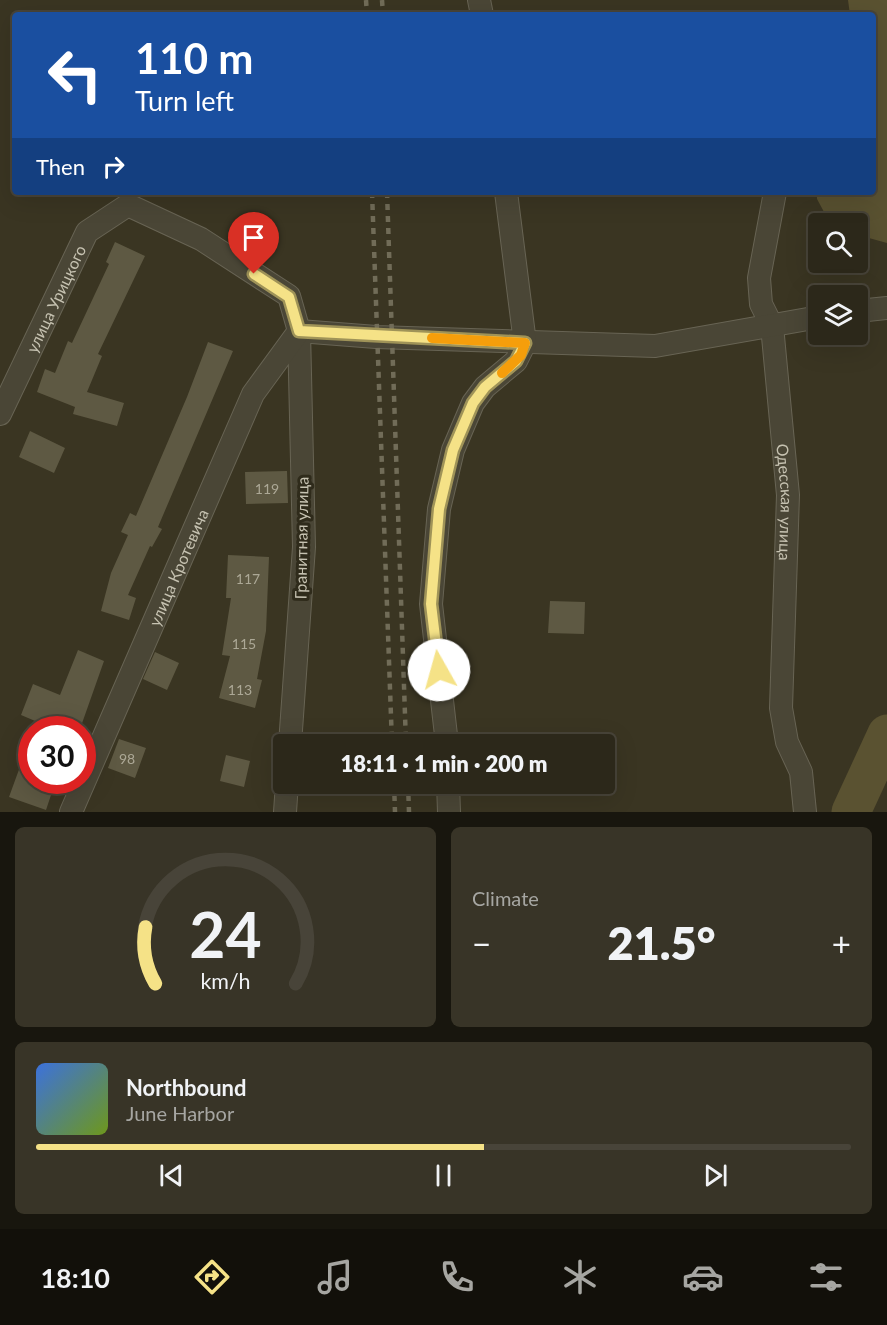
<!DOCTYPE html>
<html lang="en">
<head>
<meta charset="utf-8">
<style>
	:root { --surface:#2c281a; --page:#383427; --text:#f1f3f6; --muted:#a6a6a2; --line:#484439; --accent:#f5e287 }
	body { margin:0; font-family:Lato,sans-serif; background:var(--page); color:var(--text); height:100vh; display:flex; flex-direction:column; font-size:22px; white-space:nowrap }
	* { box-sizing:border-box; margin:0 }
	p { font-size:20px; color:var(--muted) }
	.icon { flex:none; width:33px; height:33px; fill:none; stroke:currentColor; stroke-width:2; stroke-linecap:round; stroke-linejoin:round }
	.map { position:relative; height:812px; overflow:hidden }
	.details { display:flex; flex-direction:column; gap:15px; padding:15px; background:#18160e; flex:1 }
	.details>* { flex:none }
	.top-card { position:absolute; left:12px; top:12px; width:864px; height:183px; border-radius:6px; box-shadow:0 6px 24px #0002,0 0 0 2px var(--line); background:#1a4fa0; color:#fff; overflow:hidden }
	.controls { position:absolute; left:808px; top:213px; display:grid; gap:12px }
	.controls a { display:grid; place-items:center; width:60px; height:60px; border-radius:6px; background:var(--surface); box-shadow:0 6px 24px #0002,0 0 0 2px var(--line); font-size:30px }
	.speed { position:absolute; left:18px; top:716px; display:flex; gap:12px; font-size:30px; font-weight:700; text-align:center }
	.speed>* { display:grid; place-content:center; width:78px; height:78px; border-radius:50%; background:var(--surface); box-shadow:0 6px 24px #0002,0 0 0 2px var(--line); line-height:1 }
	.speed .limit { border:9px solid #d22; background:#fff; color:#111 }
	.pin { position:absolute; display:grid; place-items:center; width:51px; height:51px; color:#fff; margin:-62px -26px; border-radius:50% 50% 50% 0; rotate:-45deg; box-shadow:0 0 6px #0007 }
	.pin .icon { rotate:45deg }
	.me { position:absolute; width:66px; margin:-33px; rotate:353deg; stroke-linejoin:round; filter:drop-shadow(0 0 4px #0008) }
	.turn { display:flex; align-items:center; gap:21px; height:126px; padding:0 24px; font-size:27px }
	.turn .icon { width:78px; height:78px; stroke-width:2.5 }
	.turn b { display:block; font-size:42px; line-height:51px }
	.then { display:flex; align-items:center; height:57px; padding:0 24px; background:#0003; gap:12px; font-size:22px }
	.big { font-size:45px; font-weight:800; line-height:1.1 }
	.details .widget { flex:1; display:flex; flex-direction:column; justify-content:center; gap:9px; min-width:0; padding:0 21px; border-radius:9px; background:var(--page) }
	.details .dial { align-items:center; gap:0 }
	.dial svg { height:156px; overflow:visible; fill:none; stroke:var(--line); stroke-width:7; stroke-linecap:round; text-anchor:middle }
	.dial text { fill:var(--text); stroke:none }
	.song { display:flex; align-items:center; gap:18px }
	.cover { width:72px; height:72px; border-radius:9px; background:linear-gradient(135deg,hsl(220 70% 55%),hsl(80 70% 35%)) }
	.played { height:6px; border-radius:3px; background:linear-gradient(90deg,var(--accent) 55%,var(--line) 55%) }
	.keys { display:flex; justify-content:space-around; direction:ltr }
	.heat { display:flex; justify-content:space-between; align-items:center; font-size:33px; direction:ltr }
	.details .tiles { flex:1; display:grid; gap:15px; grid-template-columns:1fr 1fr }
	.widget:last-child { grid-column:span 2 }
	.trip { position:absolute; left:273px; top:734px; width:342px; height:60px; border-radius:6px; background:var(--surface); box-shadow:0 6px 24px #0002,0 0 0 2px var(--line); font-weight:800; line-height:60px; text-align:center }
	.tab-bar { display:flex; height:96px; justify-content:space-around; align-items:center; background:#12100a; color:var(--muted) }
	.tab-bar .icon { width:42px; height:42px }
	.tab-bar .on { color:var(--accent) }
	.tab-bar b { font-size:27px; color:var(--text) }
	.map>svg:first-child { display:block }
</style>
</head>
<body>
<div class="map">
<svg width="887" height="812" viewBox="0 0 887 812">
	<rect width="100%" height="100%" fill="#3a3522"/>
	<path fill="#5a5231" d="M848 0H887V243L858 235V224L830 223 817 199V192H873V15H850Z"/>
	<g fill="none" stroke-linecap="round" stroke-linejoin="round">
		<path stroke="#5a5231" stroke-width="39" d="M851 812 887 734"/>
	</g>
	<path fill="#5e5943" d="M115 242 145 256 98 354 102 356 87 392 124 403 117 426 73 414 75 407 37 392 45 369 55 373 68 341 72 343 109 264 106 262Z
		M208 342 233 351 158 527 162 529 152 547 150 546 128 595 136 598 129 620 101 611 111 573 128 535 121 532 130 513 136 516 187 397Z
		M30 431 65 448 54 473 19 457Z
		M287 471 288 503 246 504 245 472Z
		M228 555 269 557 266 631 257 679 262 680 255 708 219 698 230 656 222 655 231 598H226Z
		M550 601 585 602 584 634 548 633Z
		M78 650 104 661 80 729H54L21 715 33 684 60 695Z
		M155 652 179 663 167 690 143 679Z
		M119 739 146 748 135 778 108 768Z
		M29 742 32 780 55 783 46 810 9 797Z
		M226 755 250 761 244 787 220 781Z"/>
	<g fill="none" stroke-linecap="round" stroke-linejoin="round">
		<defs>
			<g id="street">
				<path d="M479 0 482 15"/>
				<path id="s1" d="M775 192 759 278 761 304 772 326 788 495 781 708 787 742 801 772 805 812"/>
				<path d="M858 311 887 308"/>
				<path d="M299 331 376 337 655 346 819 317"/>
				<path id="s2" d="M0 414 87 232 128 205 201 239 289 296 299 331 304 547 290 744"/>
				<path d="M447 744 431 604 439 509 453 450 473 403 485 387 516 361 525 343 506 192"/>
				<path d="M448 783 449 812"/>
				<path id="s3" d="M71 812 253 394 299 331"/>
				<path d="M285 812 287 783"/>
			</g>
		</defs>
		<use href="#street" stroke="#686454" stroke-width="24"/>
		<use href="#street" stroke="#4a4636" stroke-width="22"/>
		<path stroke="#716c58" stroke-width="4.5" stroke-dasharray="6 6" stroke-linecap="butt" d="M366 0 367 15
			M382 0 383 15
			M372 192 392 744
			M387 192 406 744
			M394 783 395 812
			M408 783 409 812"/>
	</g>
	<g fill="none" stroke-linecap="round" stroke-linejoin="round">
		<defs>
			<path id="route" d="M254 274 289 297 299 331 525 343 516 361 485 387 473 403 453 450 439 509 431 604 439 670"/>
		</defs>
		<use href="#route" stroke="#9f9358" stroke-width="15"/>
		<use href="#route" stroke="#f5e287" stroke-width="10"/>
		<path stroke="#f59e0b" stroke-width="10" d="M432 338 525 343 521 355 502 373"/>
	</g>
	<g text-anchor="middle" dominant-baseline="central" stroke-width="6" stroke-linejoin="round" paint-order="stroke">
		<g font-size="14" fill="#aca896">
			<text x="267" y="488">119</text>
			<text x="248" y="578">117</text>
			<text x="244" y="643">115</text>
			<text x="240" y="689">113</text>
			<text x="127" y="758">98</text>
		</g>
		<g font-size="16" fill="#c6c2b1" stroke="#2f2b1b">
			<text stroke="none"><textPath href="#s2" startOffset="128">улица Урицкого</textPath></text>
			<text stroke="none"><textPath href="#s1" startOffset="315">Одесская улица</textPath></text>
			<text transform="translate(301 538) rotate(-89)">Гранитная улица</text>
			<text stroke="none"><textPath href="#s3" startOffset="267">улица Кротевича</textPath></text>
		</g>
	</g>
</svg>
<div class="controls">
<a><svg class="icon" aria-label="search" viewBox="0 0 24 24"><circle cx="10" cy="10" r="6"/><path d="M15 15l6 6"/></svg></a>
<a><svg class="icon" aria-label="layers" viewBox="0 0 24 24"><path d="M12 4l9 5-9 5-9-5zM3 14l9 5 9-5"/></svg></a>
</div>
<div class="speed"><div class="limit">30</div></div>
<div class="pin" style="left:254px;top:274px;background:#d93025"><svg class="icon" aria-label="arrive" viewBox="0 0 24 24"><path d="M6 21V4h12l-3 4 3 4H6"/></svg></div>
<svg class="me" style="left:439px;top:670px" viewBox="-20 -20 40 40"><circle r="19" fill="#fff"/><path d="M0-13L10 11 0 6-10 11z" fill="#f5e287"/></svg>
<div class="trip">18:11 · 1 min · 200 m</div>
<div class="top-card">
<div class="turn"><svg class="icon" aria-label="left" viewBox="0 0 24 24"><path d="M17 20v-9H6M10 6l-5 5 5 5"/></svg><div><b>110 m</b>Turn left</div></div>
<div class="then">Then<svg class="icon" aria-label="right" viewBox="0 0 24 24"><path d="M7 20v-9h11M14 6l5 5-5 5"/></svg></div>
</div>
</div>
<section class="details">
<div class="tiles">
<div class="widget dial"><svg viewBox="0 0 100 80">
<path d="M14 69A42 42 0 1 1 86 69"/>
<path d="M14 69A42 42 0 0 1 9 40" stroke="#f5e287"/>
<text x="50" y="56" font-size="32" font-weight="700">24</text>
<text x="50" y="72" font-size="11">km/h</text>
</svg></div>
<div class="widget"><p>Climate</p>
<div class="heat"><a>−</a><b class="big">21.5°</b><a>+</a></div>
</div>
<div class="widget">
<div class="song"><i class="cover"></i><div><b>Northbound</b><p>June Harbor</p></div></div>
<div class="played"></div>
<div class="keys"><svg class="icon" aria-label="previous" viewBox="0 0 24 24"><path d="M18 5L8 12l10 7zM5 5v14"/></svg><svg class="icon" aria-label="pause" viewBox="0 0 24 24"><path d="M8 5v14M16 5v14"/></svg><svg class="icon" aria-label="next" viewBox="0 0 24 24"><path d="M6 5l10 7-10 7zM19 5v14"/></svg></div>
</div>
</div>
</section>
<nav class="tab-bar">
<b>18:10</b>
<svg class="icon on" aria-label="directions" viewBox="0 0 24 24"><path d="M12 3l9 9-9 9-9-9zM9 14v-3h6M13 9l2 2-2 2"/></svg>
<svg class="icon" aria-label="music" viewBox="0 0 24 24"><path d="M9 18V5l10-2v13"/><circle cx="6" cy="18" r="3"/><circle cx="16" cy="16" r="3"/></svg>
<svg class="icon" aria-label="phone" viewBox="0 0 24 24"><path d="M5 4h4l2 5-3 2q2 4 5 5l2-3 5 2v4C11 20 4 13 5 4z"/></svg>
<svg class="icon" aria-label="climate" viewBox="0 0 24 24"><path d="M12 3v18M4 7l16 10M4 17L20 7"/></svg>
<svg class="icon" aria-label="car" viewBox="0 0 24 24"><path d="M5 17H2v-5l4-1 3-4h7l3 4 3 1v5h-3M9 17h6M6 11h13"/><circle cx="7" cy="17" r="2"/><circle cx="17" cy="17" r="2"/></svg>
<svg class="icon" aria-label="filters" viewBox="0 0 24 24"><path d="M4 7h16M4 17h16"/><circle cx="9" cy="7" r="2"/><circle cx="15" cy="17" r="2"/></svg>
</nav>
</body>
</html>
